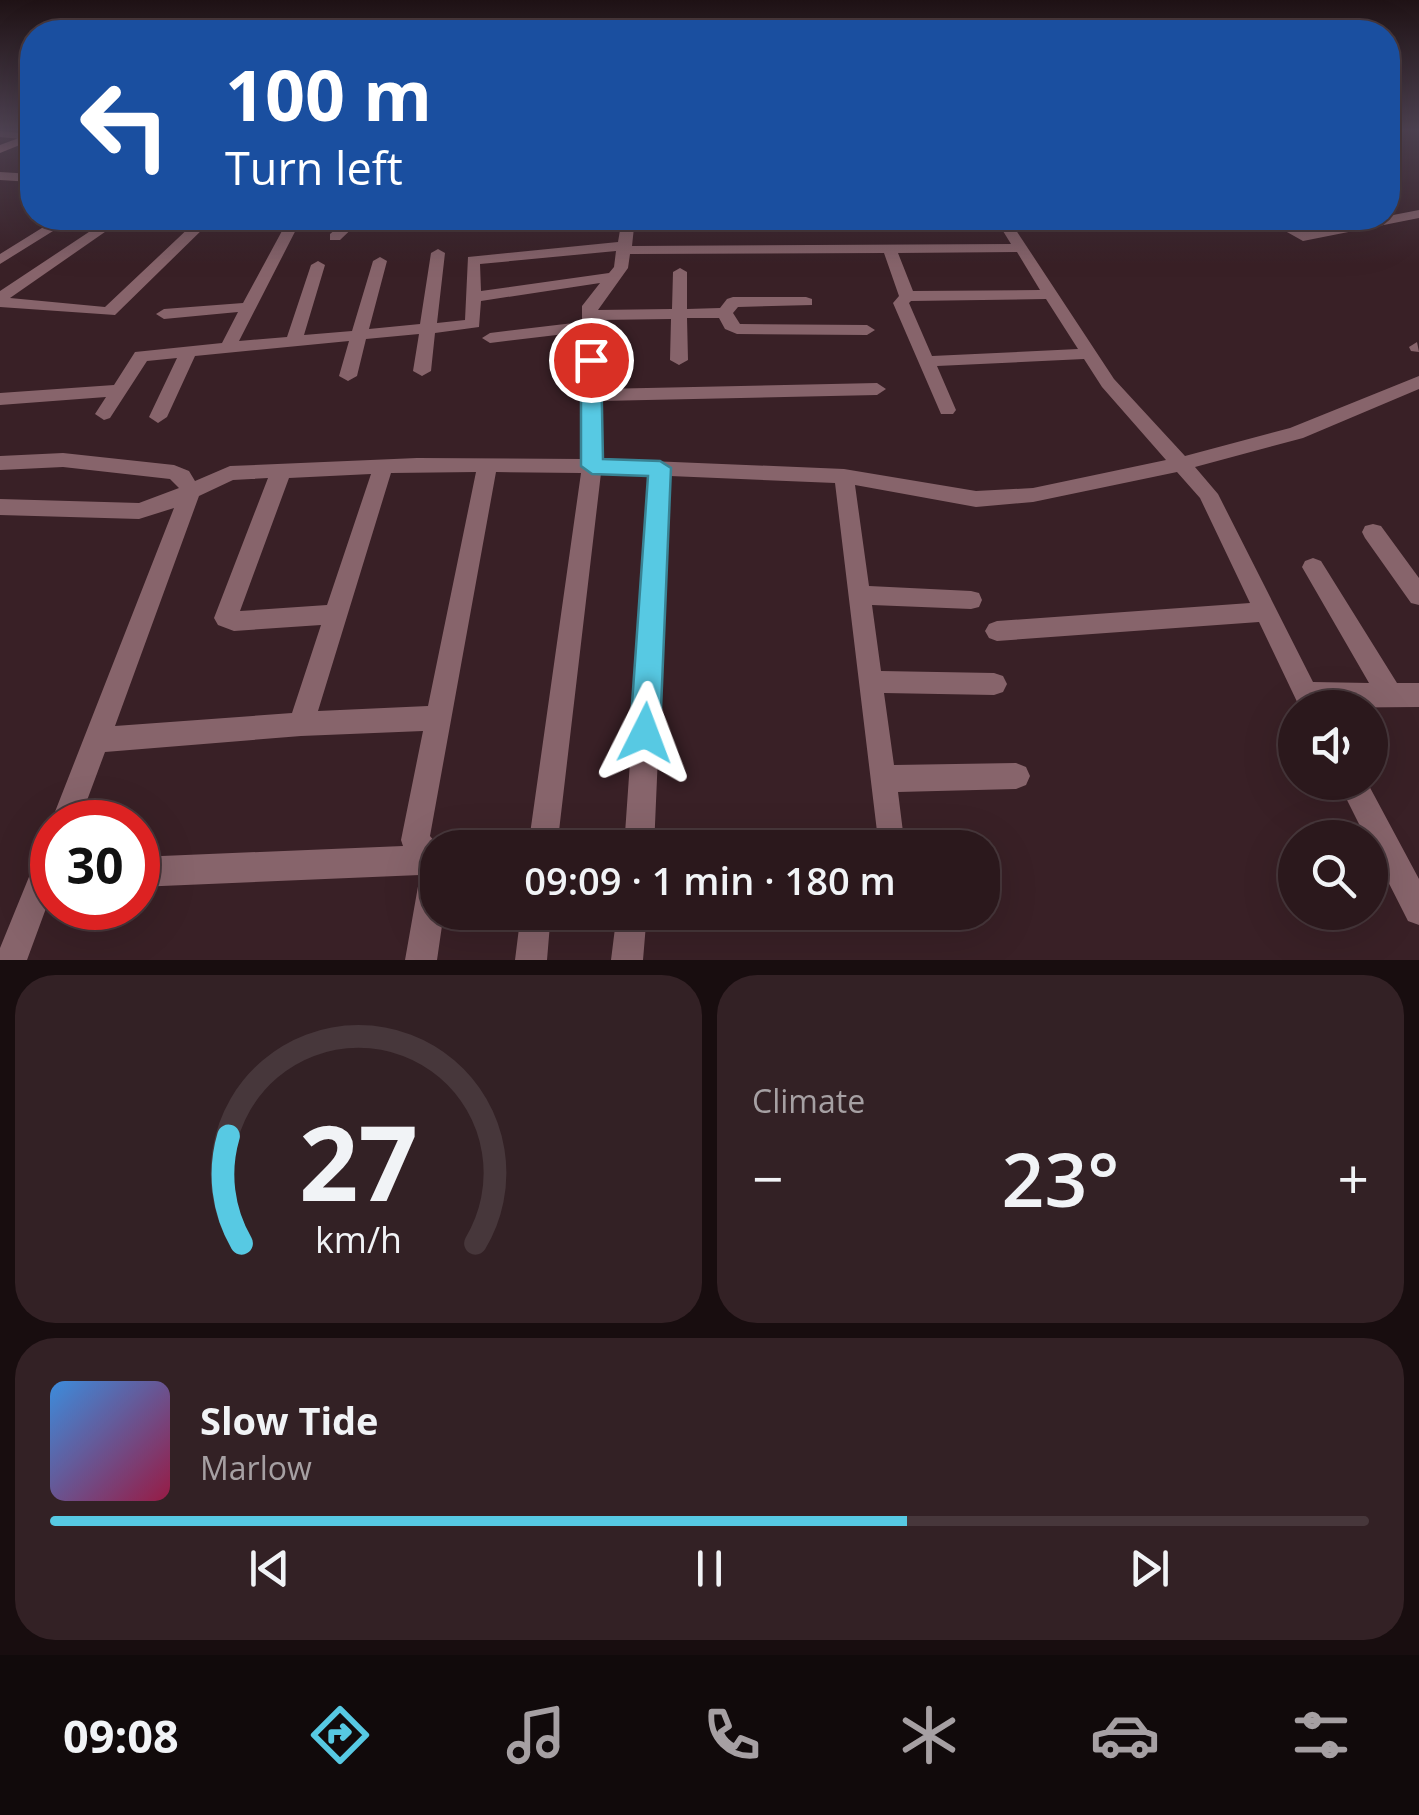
<!DOCTYPE html>
<html lang="en">
<head>
<meta charset="utf-8">
<style>
	:root { --surface:#2b181c; --page:#332125; --text:#f1f3f6; --muted:#a6a0a3; --line:#47373b; --accent:#57c9e3 }
	body { margin:0; font-family:"Open Sans",sans-serif; background:var(--page); color:var(--text); height:100vh; display:flex; flex-direction:column; font-size:38px; white-space:nowrap }
	* { box-sizing:border-box; margin:0 }
	p { font-size:32px; color:var(--muted) }
	.icon { flex:none; width:55px; height:55px; fill:none; stroke:currentColor; stroke-width:2; stroke-linecap:round; stroke-linejoin:round }
	.map { position:relative; height:960px; overflow:hidden }
	.drawer { display:flex; flex-direction:column; gap:15px; padding:15px; background:#180d0f; flex:1 }
	.drawer>* { flex:none }
	.banner { position:absolute; left:20px; top:20px; width:1380px; height:210px; border-radius:40px; box-shadow:0 10px 40px #0002,0 0 0 2px var(--line); background:#1a4fa0; color:#fff; overflow:hidden }
	.tools { position:absolute; left:1278px; top:690px; display:grid; gap:20px }
	.tools a { display:grid; place-items:center; width:110px; height:110px; border-radius:50%; background:var(--surface); box-shadow:0 10px 40px #0002,0 0 0 2px var(--line); font-size:50px }
	.speed { position:absolute; left:30px; top:800px; display:flex; gap:20px; font-size:50px; font-weight:700; text-align:center }
	.speed>* { display:grid; place-content:center; width:130px; height:130px; border-radius:50%; background:var(--surface); box-shadow:0 10px 40px #0002,0 0 0 2px var(--line); line-height:1 }
	.speed .limit { border:15px solid #d22; background:#fff; color:#111 }
	.pin { position:absolute; display:grid; place-items:center; width:85px; height:85px; color:#fff; margin:-42px; border:5px solid #fff; border-radius:50%; box-shadow:0 2px 10px #0007 }
	.me { position:absolute; width:110px; margin:-55px; rotate:3deg; stroke-linejoin:round; filter:drop-shadow(0 0 8px #0008) }
	.turn { display:flex; align-items:center; gap:35px; height:210px; padding:0 40px; font-size:45px }
	.turn .icon { width:130px; height:130px; stroke-width:2.5 }
	.turn b { display:block; font-size:70px; line-height:85px }
	.big { font-size:75px; font-weight:600; line-height:1.1 }
	.drawer .tile { flex:1; display:flex; flex-direction:column; justify-content:center; gap:15px; min-width:0; padding:0 35px; border-radius:40px; background:var(--page) }
	.drawer .dial { align-items:center; gap:0 }
	.dial svg { height:260px; overflow:visible; fill:none; stroke:var(--line); stroke-width:7; stroke-linecap:round; text-anchor:middle }
	.dial text { fill:var(--text); stroke:none }
	.song { display:flex; align-items:center; gap:30px }
	.cover { width:120px; height:120px; border-radius:15px; background:linear-gradient(135deg,hsl(210 70% 55%),hsl(340 70% 35%)) }
	.played { height:10px; border-radius:5px; background:linear-gradient(90deg,var(--accent) 65%,var(--line) 65%) }
	.keys { display:flex; justify-content:space-around; direction:ltr }
	.heat { display:flex; justify-content:space-between; align-items:center; font-size:55px; direction:ltr }
	.drawer .tiles { flex:1; display:grid; gap:15px; grid-template-columns:1fr 1fr }
	.tile:last-child { grid-column:span 2 }
	.trip { position:absolute; left:420px; top:830px; width:580px; height:100px; border-radius:40px; background:var(--surface); box-shadow:0 10px 40px #0002,0 0 0 2px var(--line); font-weight:600; line-height:100px; text-align:center }
	.tab-bar { display:flex; height:160px; justify-content:space-around; align-items:center; background:#110a0b; color:var(--muted) }
	.tab-bar .icon { width:70px; height:70px }
	.tab-bar .on { color:var(--accent) }
	.tab-bar b { font-size:45px; color:var(--text) }
	.map>svg:first-child { display:block }
</style>
</head>
<body>
<div class="map">
<svg width="1419" height="960" viewBox="0 0 1419 960">
	<rect width="100%" height="100%" fill="#392026"/>
	<g fill="none" stroke-linecap="round" stroke-linejoin="round">
		<path fill="#87646b" fill-rule="evenodd" d="M0 131 32 134V140L0 137Z
			M0 172 32 174V182L0 180Z
			M1419 210V218L1303 241 1262 218H1278L1305 232Z
			M58 218H74L0 264V254Z
			M110 218H125L10 298 105 307 194 223 151 222 145 218H203L209 223 115 315 0 307V291Z
			M289 218H302L239 341 287 337 311 265 318 261 325 265 304 335 352 331 373 261 380 257 387 261 369 329 420 324 431 253 438 249 445 253 437 323 465 320 468 257 618 242 622 218H635L632 246 1011 244 995 218H1008L1114 379 1185 456 1290 428 1419 376V389L1303 438 1195 467 1218 494 1313 682 1369 683 1302 567 1305 561 1313 558 1321 561 1397 683H1419V707L1300 708 1259 622 997 641 989 638 985 631 989 624 997 621 1250 603 1200 498 1177 472 1033 502 976 507 855 485 869 586 971 591 979 593 982 600 979 607 971 609 872 605 881 671 994 673 1003 676 1007 684 1003 692 994 695 884 693 894 765 1016 763 1026 767 1030 776 1026 785 1016 789 898 792 904 840 901 848H879L835 483 670 476 654 848H624L650 475 601 473 557 848H528L581 473 496 472 430 836 440 848 438 912H444L437 960H405L420 875 138 887V857L403 846 401 840 423 731 301 736 105 752 79 822H52V826L51 822 174 508 139 519 0 515V499L139 503 179 488 170 479 63 467 0 470V456L63 453 174 465 189 471 195 481 230 466 417 458 582 459V332L490 343 482 338 490 333 582 322V306L600 283 481 301 479 327 435 333 431 371 422 376 413 371 419 334 366 339 357 376 348 381 339 376 349 341 195 356 167 417 158 423 149 417 177 358 147 361 110 418 104 420 95 414 106 397 0 405V393L114 385 135 352 222 343 238 312 164 319 156 314 164 309 243 303ZM616 251 614 267 609 273 481 291 480 264ZM1017 252 1040 290 913 291 898 253ZM884 253 899 296 893 303 941 414H953L956 410 937 366 1084 359 1102 387 1166 460 1033 488 976 491 844 469 602 459 600 401 877 395 886 389 877 383 600 389 598 320 671 319 670 360 679 365 688 360 687 318H719L725 329 737 334 867 335 875 330 867 325 740 324 733 313 738 307 812 305V299L806 297H733L727 299 720 308 687 309V272L680 268 673 272 672 309 598 310 628 268 630 254ZM1046 299 1078 349 932 356 909 303 911 301ZM476 472 428 706 318 711 391 473ZM371 474 327 605 240 611 289 478ZM268 478 214 618 218 625 234 631 321 625 292 713 115 726 199 496 233 480Z
			M349 218H363L340 240H330V234Z
			M404 218H417L411 229 399 226Z
			M445 218H463L456 222Z
			M847 218 840 222 784 227H661L654 223 661 219Z
			M1417 342 1419 352 1411 351 1409 347Z
			M1373 524 1381 526 1419 578V605L1411 603 1365 538 1362 532 1365 526Z
			M1338 782H1367L1419 879V925L1408 921 1370 846V838H1366Z
			M52 840V892L27 960H0V948L42 845Z
			M521 912H551L547 960H515Z
			M617 912H647L643 960H611Z"/>
		<path fill="#bc8490" fill-rule="evenodd" d="M32 133V140L0 153V145Z"/>
	</g>
	<linearGradient id="sky" x2="0" y2="1"><stop stop-color="#1f1215"/><stop offset="0.49" stop-color="#4e4252"/><stop offset="1" stop-color="#4e4252" stop-opacity="0"/></linearGradient>
	<rect width="1419" height="264" fill="url(#sky)"/>
	<path fill="#57c9e3" stroke="#398394" stroke-width="2.5" d="M591 355 601 360 603 459 660 461 671 468 660 733 656 743 645 747 635 743 630 733 648 476 592 474 581 466V360Z"/>
</svg>
<div class="tools">
<a><svg class="icon" aria-label="sound" viewBox="0 0 24 24"><path d="M4 9h4l5-4v14l-5-4H4zM17 9q2 3 0 6"/></svg></a>
<a><svg class="icon" aria-label="search" viewBox="0 0 24 24"><circle cx="10" cy="10" r="6"/><path d="M15 15l6 6"/></svg></a>
</div>
<div class="speed"><div class="limit">30</div></div>
<div class="pin" style="left:591px;top:360px;background:#d93025"><svg class="icon" aria-label="arrive" viewBox="0 0 24 24"><path d="M6 21V4h12l-3 4 3 4H6"/></svg></div>
<svg class="me" style="left:645px;top:733px" viewBox="-20 -20 40 40"><path d="M0-17L14 15 0 8-14 15z" fill="#57c9e3" stroke="#fff" stroke-width="4"/></svg>
<div class="trip">09:09 · 1 min · 180 m</div>
<div class="banner">
<div class="turn"><svg class="icon" aria-label="left" viewBox="0 0 24 24"><path d="M17 20v-9H6M10 6l-5 5 5 5"/></svg><div><b>100 m</b>Turn left</div></div>
</div>
</div>
<section class="drawer">
<div class="tiles">
<div class="tile dial"><svg viewBox="0 0 100 80">
<path d="M14 69A42 42 0 1 1 86 69"/>
<path d="M14 69A42 42 0 0 1 10 36" stroke="#57c9e3"/>
<text x="50" y="56" font-size="32" font-weight="700">27</text>
<text x="50" y="72" font-size="11">km/h</text>
</svg></div>
<div class="tile"><p>Climate</p>
<div class="heat"><a>−</a><b class="big">23°</b><a>+</a></div>
</div>
<div class="tile">
<div class="song"><i class="cover"></i><div><b>Slow Tide</b><p>Marlow</p></div></div>
<div class="played"></div>
<div class="keys"><svg class="icon" aria-label="previous" viewBox="0 0 24 24"><path d="M18 5L8 12l10 7zM5 5v14"/></svg><svg class="icon" aria-label="pause" viewBox="0 0 24 24"><path d="M8 5v14M16 5v14"/></svg><svg class="icon" aria-label="next" viewBox="0 0 24 24"><path d="M6 5l10 7-10 7zM19 5v14"/></svg></div>
</div>
</div>
</section>
<nav class="tab-bar">
<b>09:08</b>
<svg class="icon on" aria-label="directions" viewBox="0 0 24 24"><path d="M12 3l9 9-9 9-9-9zM9 14v-3h6M13 9l2 2-2 2"/></svg>
<svg class="icon" aria-label="music" viewBox="0 0 24 24"><path d="M9 18V5l10-2v13"/><circle cx="6" cy="18" r="3"/><circle cx="16" cy="16" r="3"/></svg>
<svg class="icon" aria-label="phone" viewBox="0 0 24 24"><path d="M5 4h4l2 5-3 2q2 4 5 5l2-3 5 2v4C11 20 4 13 5 4z"/></svg>
<svg class="icon" aria-label="climate" viewBox="0 0 24 24"><path d="M12 3v18M4 7l16 10M4 17L20 7"/></svg>
<svg class="icon" aria-label="car" viewBox="0 0 24 24"><path d="M5 17H2v-5l4-1 3-4h7l3 4 3 1v5h-3M9 17h6M6 11h13"/><circle cx="7" cy="17" r="2"/><circle cx="17" cy="17" r="2"/></svg>
<svg class="icon" aria-label="filters" viewBox="0 0 24 24"><path d="M4 7h16M4 17h16"/><circle cx="9" cy="7" r="2"/><circle cx="15" cy="17" r="2"/></svg>
</nav>
</body>
</html>
